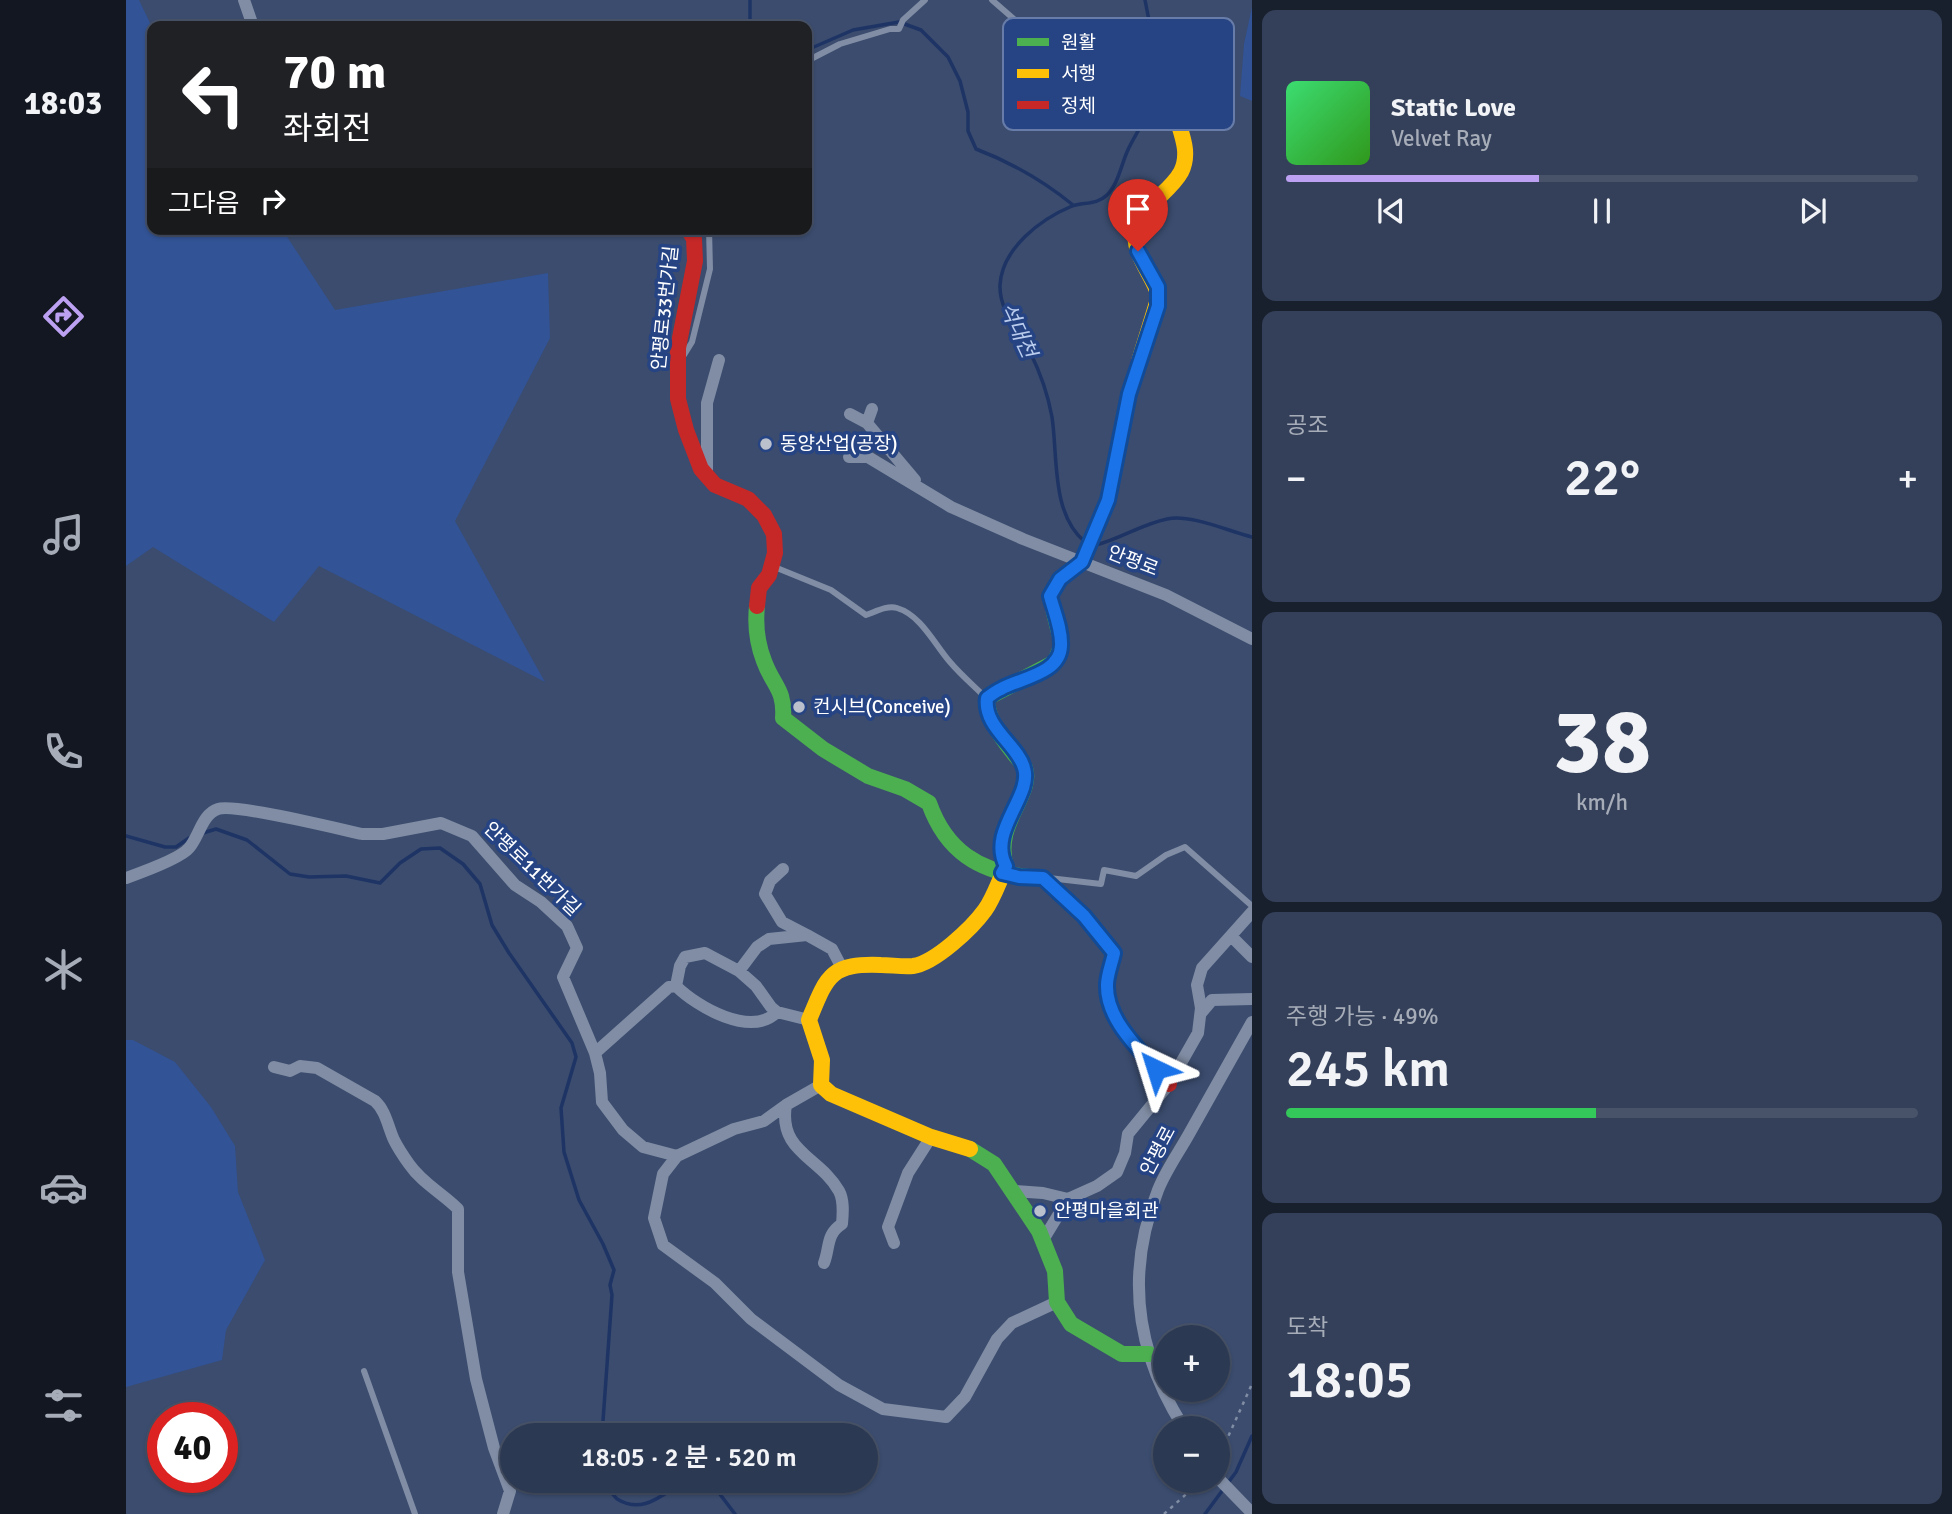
<!DOCTYPE html>
<html lang="ko">
<head>
<meta charset="utf-8">
<style>
	:root { --surface:#2c3952; --page:#344059; --text:#f1f3f6; --muted:#a6acb8; --line:#485369; --accent:#bca0f2 }
	body { margin:0; font-family:Signika,"Noto Sans KR",sans-serif; background:var(--page); color:var(--text); height:100vh; display:flex; flex-direction:column; font-size:26px; white-space:nowrap }
	* { box-sizing:border-box; margin:0 }
	p { font-size:23px; color:var(--muted) }
	.icon { flex:none; width:38px; height:38px; fill:none; stroke:currentColor; stroke-width:2; stroke-linecap:round; stroke-linejoin:round }
	.map { position:relative; flex:1; overflow:hidden }
	.panel { display:flex; flex-direction:column; gap:10px; padding:10px; background:#181f2d; width:700px }
	.panel>* { flex:none }
	.guide { position:absolute; left:21px; top:21px; width:665px; height:214px; border-radius:14px; box-shadow:0 2px 5px #0004,0 0 0 2px var(--line); background:#202124; color:#fff; overflow:hidden }
	.tools { position:absolute; left:1027px; top:1325px; display:grid; gap:14px }
	.tools a { display:grid; place-items:center; width:77px; height:77px; border-radius:50%; background:var(--surface); box-shadow:0 2px 5px #0004,0 0 0 2px var(--line); font-size:35px }
	.speed { position:absolute; left:21px; top:1402px; display:flex; gap:14px; font-size:35px; font-weight:700; text-align:center }
	.speed>* { display:grid; place-content:center; width:91px; height:91px; border-radius:50%; background:var(--surface); box-shadow:0 2px 5px #0004,0 0 0 2px var(--line); line-height:1 }
	.speed .limit { border:10px solid #d22; background:#fff; color:#111 }
	.pin { position:absolute; display:grid; place-items:center; width:60px; height:60px; color:#fff; margin:-72px -30px; border-radius:50% 50% 50% 0; rotate:-45deg; box-shadow:0 0 7px #0007 }
	.pin .icon { rotate:45deg }
	.me { position:absolute; width:77px; margin:-38px; rotate:319deg; stroke-linejoin:round; filter:drop-shadow(0 0 5px #0008) }
	.turn { display:flex; align-items:center; gap:24px; height:147px; padding:0 21px; font-size:32px }
	.turn .icon { width:91px; height:91px; stroke-width:2.5 }
	.turn b { display:block; font-size:49px; line-height:60px }
	.then { display:flex; align-items:center; height:66px; padding:0 21px; background:#0003; gap:14px; font-size:26px }
	.big { font-size:52px; font-weight:600; line-height:1.1 }
	.panel .card { flex:1; display:flex; flex-direction:column; justify-content:center; gap:10px; min-width:0; padding:0 24px; border-radius:14px; background:var(--page) }
	.panel .dial { align-items:center; gap:0 }
	.dial b { font-size:91px; line-height:1 }
	.song { display:flex; align-items:center; gap:21px }
	.cover { width:84px; height:84px; border-radius:10px; background:linear-gradient(135deg,hsl(140 70% 55%),hsl(110 70% 35%)) }
	.played { height:7px; border-radius:4px; background:linear-gradient(90deg,var(--accent) 40%,var(--line) 40%) }
	.keys { display:flex; justify-content:space-around; direction:ltr }
	.heat { display:flex; justify-content:space-between; align-items:center; font-size:38px; direction:ltr }
	.charge { height:10px; border-radius:5px; background:linear-gradient(90deg,#34c759 49%,var(--line) 0) }
	.trip { position:absolute; left:374px; top:1423px; width:378px; height:70px; border-radius:35px; background:var(--surface); box-shadow:0 2px 5px #0004,0 0 0 2px var(--line); font-weight:600; line-height:70px; text-align:center }
	main { display:flex; flex:1; min-height:0 }
	.menu { display:flex; flex-direction:column; width:126px; justify-content:space-around; align-items:center; background:#121721; color:var(--muted) }
	.menu .icon { width:49px; height:49px }
	.menu .on { color:var(--accent) }
	.menu b { font-size:32px; color:var(--text) }
	.map>svg:first-child { display:block }
</style>
</head>
<body>
<main>
<nav class="menu">
<b>18:03</b>
<svg class="icon on" aria-label="directions" viewBox="0 0 24 24"><path d="M12 3l9 9-9 9-9-9zM9 14v-3h6M13 9l2 2-2 2"/></svg>
<svg class="icon" aria-label="music" viewBox="0 0 24 24"><path d="M9 18V5l10-2v13"/><circle cx="6" cy="18" r="3"/><circle cx="16" cy="16" r="3"/></svg>
<svg class="icon" aria-label="phone" viewBox="0 0 24 24"><path d="M5 4h4l2 5-3 2q2 4 5 5l2-3 5 2v4C11 20 4 13 5 4z"/></svg>
<svg class="icon" aria-label="climate" viewBox="0 0 24 24"><path d="M12 3v18M4 7l16 10M4 17L20 7"/></svg>
<svg class="icon" aria-label="car" viewBox="0 0 24 24"><path d="M5 17H2v-5l4-1 3-4h7l3 4 3 1v5h-3M9 17h6M6 11h13"/><circle cx="7" cy="17" r="2"/><circle cx="17" cy="17" r="2"/></svg>
<svg class="icon" aria-label="filters" viewBox="0 0 24 24"><path d="M4 7h16M4 17h16"/><circle cx="9" cy="7" r="2"/><circle cx="15" cy="17" r="2"/></svg>
</nav>
<div class="map">
<svg width="1126" height="1514" viewBox="0 0 1126 1514">
	<rect width="100%" height="100%" fill="#3b4c6e"/>
	<path fill="#325395" d="M0 0H13L26 27V229H156L209 310 422 273 424 338 329 521 419 682 193 566 148 622 27 547 0 566Z
		M1126 7V101L1114 96 1118 44Z
		M0 1040H7L49 1062 85 1107 109 1146 112 1192 139 1260 100 1330 96 1360 0 1387Z"/>
	<g fill="none" stroke-linecap="round" stroke-linejoin="round">
		<path stroke="#1e3465" stroke-width="3.5" d="M1019 0 1027 41 1025 67
			M624 26V0
			M681 50 727 30 773 22 795 30 822 57 834 81 842 112V131L850 149C884 162 919 182 947 205
			M959 542C925 514 932 457 926 417 922 395 914 372 904 352 893 330 873 311 874 285 876 248 915 219 946 206 957 202 971 205 981 195 992 184 995 166 1001 152 1008 136 1019 122 1024 105 1026 96 1024 87 1024 78
			M970 545C994 539 1016 524 1041 519 1065 514 1102 531 1126 537
			M77 833 90 829 121 840 164 874 183 877 220 876 254 883 274 863 295 849 314 848 337 864 354 884 366 925 383 953 446 1043 450 1057 435 1108 438 1152 453 1200 477 1244 488 1270 484 1285 486 1295 476 1435
			M0 836 39 847H50L63 838
			M477 1480C480 1487 486 1493 491 1499 516 1514 533 1497 556 1483L590 1489 609 1514
			M1079 1514 1110 1472 1126 1436"/>
		<path stroke="#818da4" stroke-width="2.5" stroke-dasharray="3.5 5" stroke-linecap="butt" d="M1092 1459 1126 1384
			M1038 1514 1076 1480"/>
		<path stroke="#818da4" stroke-width="6" d="M866 0 889 20 915 31 935 49 966 65
			M681 61 714 44 764 29H773L777 20 799 0
			M558 355 566 342 584 269 583 229
			M646 566 705 590 740 615C749 612 761 605 771 608 795 615 809 645 824 662 835 675 848 686 859 697
			M923 878 975 884 978 870 1010 876 1040 855 1059 847 1126 906
			M238 1371 289 1514"/>
		<path stroke="#818da4" stroke-width="12" d="M118 0 127 26
			M746 409 741 423 789 480
			M724 414 741 423
			M723 457H742L825 507 897 539 1040 595 1126 639
			M581 476V403L593 360
			M657 869 644 881 639 894 656 922 681 935
			M0 878C14 873 55 858 63 848 73 837 76 814 92 809 107 803 213 829 236 834H257L315 823 346 836 389 885 415 902 441 926 451 948 437 977 469 1053 474 1073 476 1102 497 1130 517 1147 551 1156
			M1105 936 1126 957
			M613 971 631 947 643 939 681 935 706 949 716 968
			M550 986 554 966 559 957 579 953 613 971 630 986 645 1007 651 1012
			M1075 1013 1086 1000 1126 999
			M469 1053 543 987 550 986C571 1007 625 1038 651 1012L683 1020
			M148 1067 164 1071 174 1066 191 1068 249 1101C260 1111 262 1127 268 1140 272 1148 278 1157 283 1164 296 1183 316 1193 332 1209V1272L350 1379 368 1448 384 1491 377 1514
			M695 1085 660 1105 638 1121 608 1129 551 1156 537 1174 528 1218 537 1245 589 1283 625 1319 713 1385 757 1409 820 1417 839 1397 871 1339 886 1323 931 1302
			M660 1105C652 1152 694 1157 713 1191 718 1200 717 1213 716 1224 700 1234 704 1247 698 1263
			M888 1191 917 1193 942 1199
			M917 1240 942 1199 971 1186 991 1172 999 1153 1002 1134 1043 1084 1072 1033 1075 1008 1071 985 1076 968 1126 912
			M768 1243 762 1227 782 1173 805 1137
			M1058 1428C1010 1353 999 1273 1032 1190 1040 1170 1053 1152 1063 1134 1084 1097 1105 1059 1126 1022
			M1092 1478 1126 1513"/>
		<path stroke="#4caf50" stroke-width="16" d="M631 606C629 625 631 643 638 661 647 686 659 689 657 718L697 749 742 776 779 789 803 803C820 851 853 872 903 877
			M878 871 880 866C867 824 908 795 899 768 897 763 892 759 889 755 876 738 861 720 861 698L929 662 936 644 927 609
			M844 1149 868 1164 913 1231 929 1271 931 1302 945 1324 996 1354H1023"/>
		<path stroke="#ffc107" stroke-width="16" d="M931 74C956 70 1016 60 1035 80 1045 92 1048 111 1053 125 1058 141 1063 156 1055 172 1043 194 1015 205 1010 231 1006 254 1027 275 1033 296L1013 361
			M844 1149 805 1137 705 1094 695 1085 696 1060 683 1020C701 976 704 963 755 965 765 965 777 967 787 966 809 963 846 928 859 910 867 899 872 884 878 871"/>
		<path stroke="#c62828" stroke-width="16" d="M562 229 568 239 569 261 552 348V399L560 430 575 469 589 485 622 499 638 515 648 534 649 553 643 575 633 588 631 606
			M927 609 924 596 934 579 956 562 982 500 1003 394 1013 361
			M903 877 917 878 958 916 988 953C985 964 981 975 981 986 982 1025 1019 1056 1043 1084"/>
	</g>
	<g fill="none" stroke-linecap="round" stroke-linejoin="round">
		<defs>
			<path id="route" d="M1012 251 1032 287V306L1003 394 982 500 956 562 934 579 924 596C928 611 936 630 935 646 934 674 894 678 875 689 870 691 865 695 861 698 857 727 892 745 898 768 907 796 861 831 880 866L876 873 893 877 917 878 958 916 988 953C986 963 981 975 981 985 980 1018 1010 1046 1030 1069"/>
		</defs>
		<use href="#route" stroke="#114b97" stroke-width="18"/>
		<use href="#route" stroke="#1a73e8" stroke-width="12"/>
	</g>
	<g fill="#bac0cc" stroke="#264483" stroke-width="2.5">
		<circle cx="640" cy="444" r="7"/>
		<circle cx="673" cy="707" r="7"/>
		<circle cx="914" cy="1211" r="7"/>
	</g>
	<g text-anchor="middle" dominant-baseline="central" stroke-width="7" stroke-linejoin="round" paint-order="stroke">
		<g font-size="19" fill="#fff" stroke="#264483">
			<text transform="translate(539 308) rotate(-84)">안평로33번가길</text>
			<text transform="translate(1007 561) rotate(21)">안평로</text>
			<text transform="translate(406 869) rotate(44)">안평로11번가길</text>
			<text transform="translate(1032 1151) rotate(-62)">안평로</text>
		</g>
		<g font-size="19" fill="#fff" stroke="#264483" text-anchor="start">
			<text x="654" y="444">동양산업(공장)</text>
			<text x="687" y="707">컨시브(Conceive)</text>
			<text x="928" y="1211">안평마을회관</text>
		</g>
		<g font-size="21" font-style="italic" fill="#bbcdef" stroke="#264483">
			<text transform="translate(892 330) rotate(65)">석대천</text>
		</g>
	</g>
	<rect x="877" y="18" width="231" height="112" rx="10" fill="#264483" stroke="#677ca8" stroke-width="2"/>
	<rect x="891" y="38" width="32" height="8" fill="#4caf50"/>
	<rect x="891" y="69" width="32" height="9" fill="#ffc107"/>
	<rect x="891" y="101" width="32" height="8" fill="#c62828"/>
	<g font-size="19" fill="#fff">
		<text x="935" y="49">원활</text>
		<text x="935" y="80">서행</text>
		<text x="935" y="112">정체</text>
	</g>
</svg>
<div class="tools">
<a>+</a>
<a>−</a>
</div>
<div class="speed"><div class="limit">40</div></div>
<div class="pin" style="left:1012px;top:251px;background:#d93025"><svg class="icon" aria-label="arrive" viewBox="0 0 24 24"><path d="M6 21V4h12l-3 4 3 4H6"/></svg></div>
<svg class="me" style="left:1030px;top:1069px" viewBox="-20 -20 40 40"><path d="M0-17L14 15 0 8-14 15z" fill="#1a73e8" stroke="#fff" stroke-width="4"/></svg>
<div class="trip">18:05 · 2 분 · 520 m</div>
<div class="guide">
<div class="turn"><svg class="icon" aria-label="left" viewBox="0 0 24 24"><path d="M17 20v-9H6M10 6l-5 5 5 5"/></svg><div><b>70 m</b>좌회전</div></div>
<div class="then">그다음<svg class="icon" aria-label="right" viewBox="0 0 24 24"><path d="M7 20v-9h11M14 6l5 5-5 5"/></svg></div>
</div>
</div>
<section class="panel">
<div class="card">
<div class="song"><i class="cover"></i><div><b>Static Love</b><p>Velvet Ray</p></div></div>
<div class="played"></div>
<div class="keys"><svg class="icon" aria-label="previous" viewBox="0 0 24 24"><path d="M18 5L8 12l10 7zM5 5v14"/></svg><svg class="icon" aria-label="pause" viewBox="0 0 24 24"><path d="M8 5v14M16 5v14"/></svg><svg class="icon" aria-label="next" viewBox="0 0 24 24"><path d="M6 5l10 7-10 7zM19 5v14"/></svg></div>
</div>
<div class="card"><p>공조</p>
<div class="heat"><a>−</a><b class="big">22°</b><a>+</a></div>
</div>
<div class="card dial"><b>38</b><p>km/h</p></div>
<div class="card"><p>주행 가능 · 49%</p><b class="big">245 km</b><div class="charge"></div></div>
<div class="card"><p>도착</p><b class="big">18:05</b></div>
</section>
</main>
</body>
</html>
